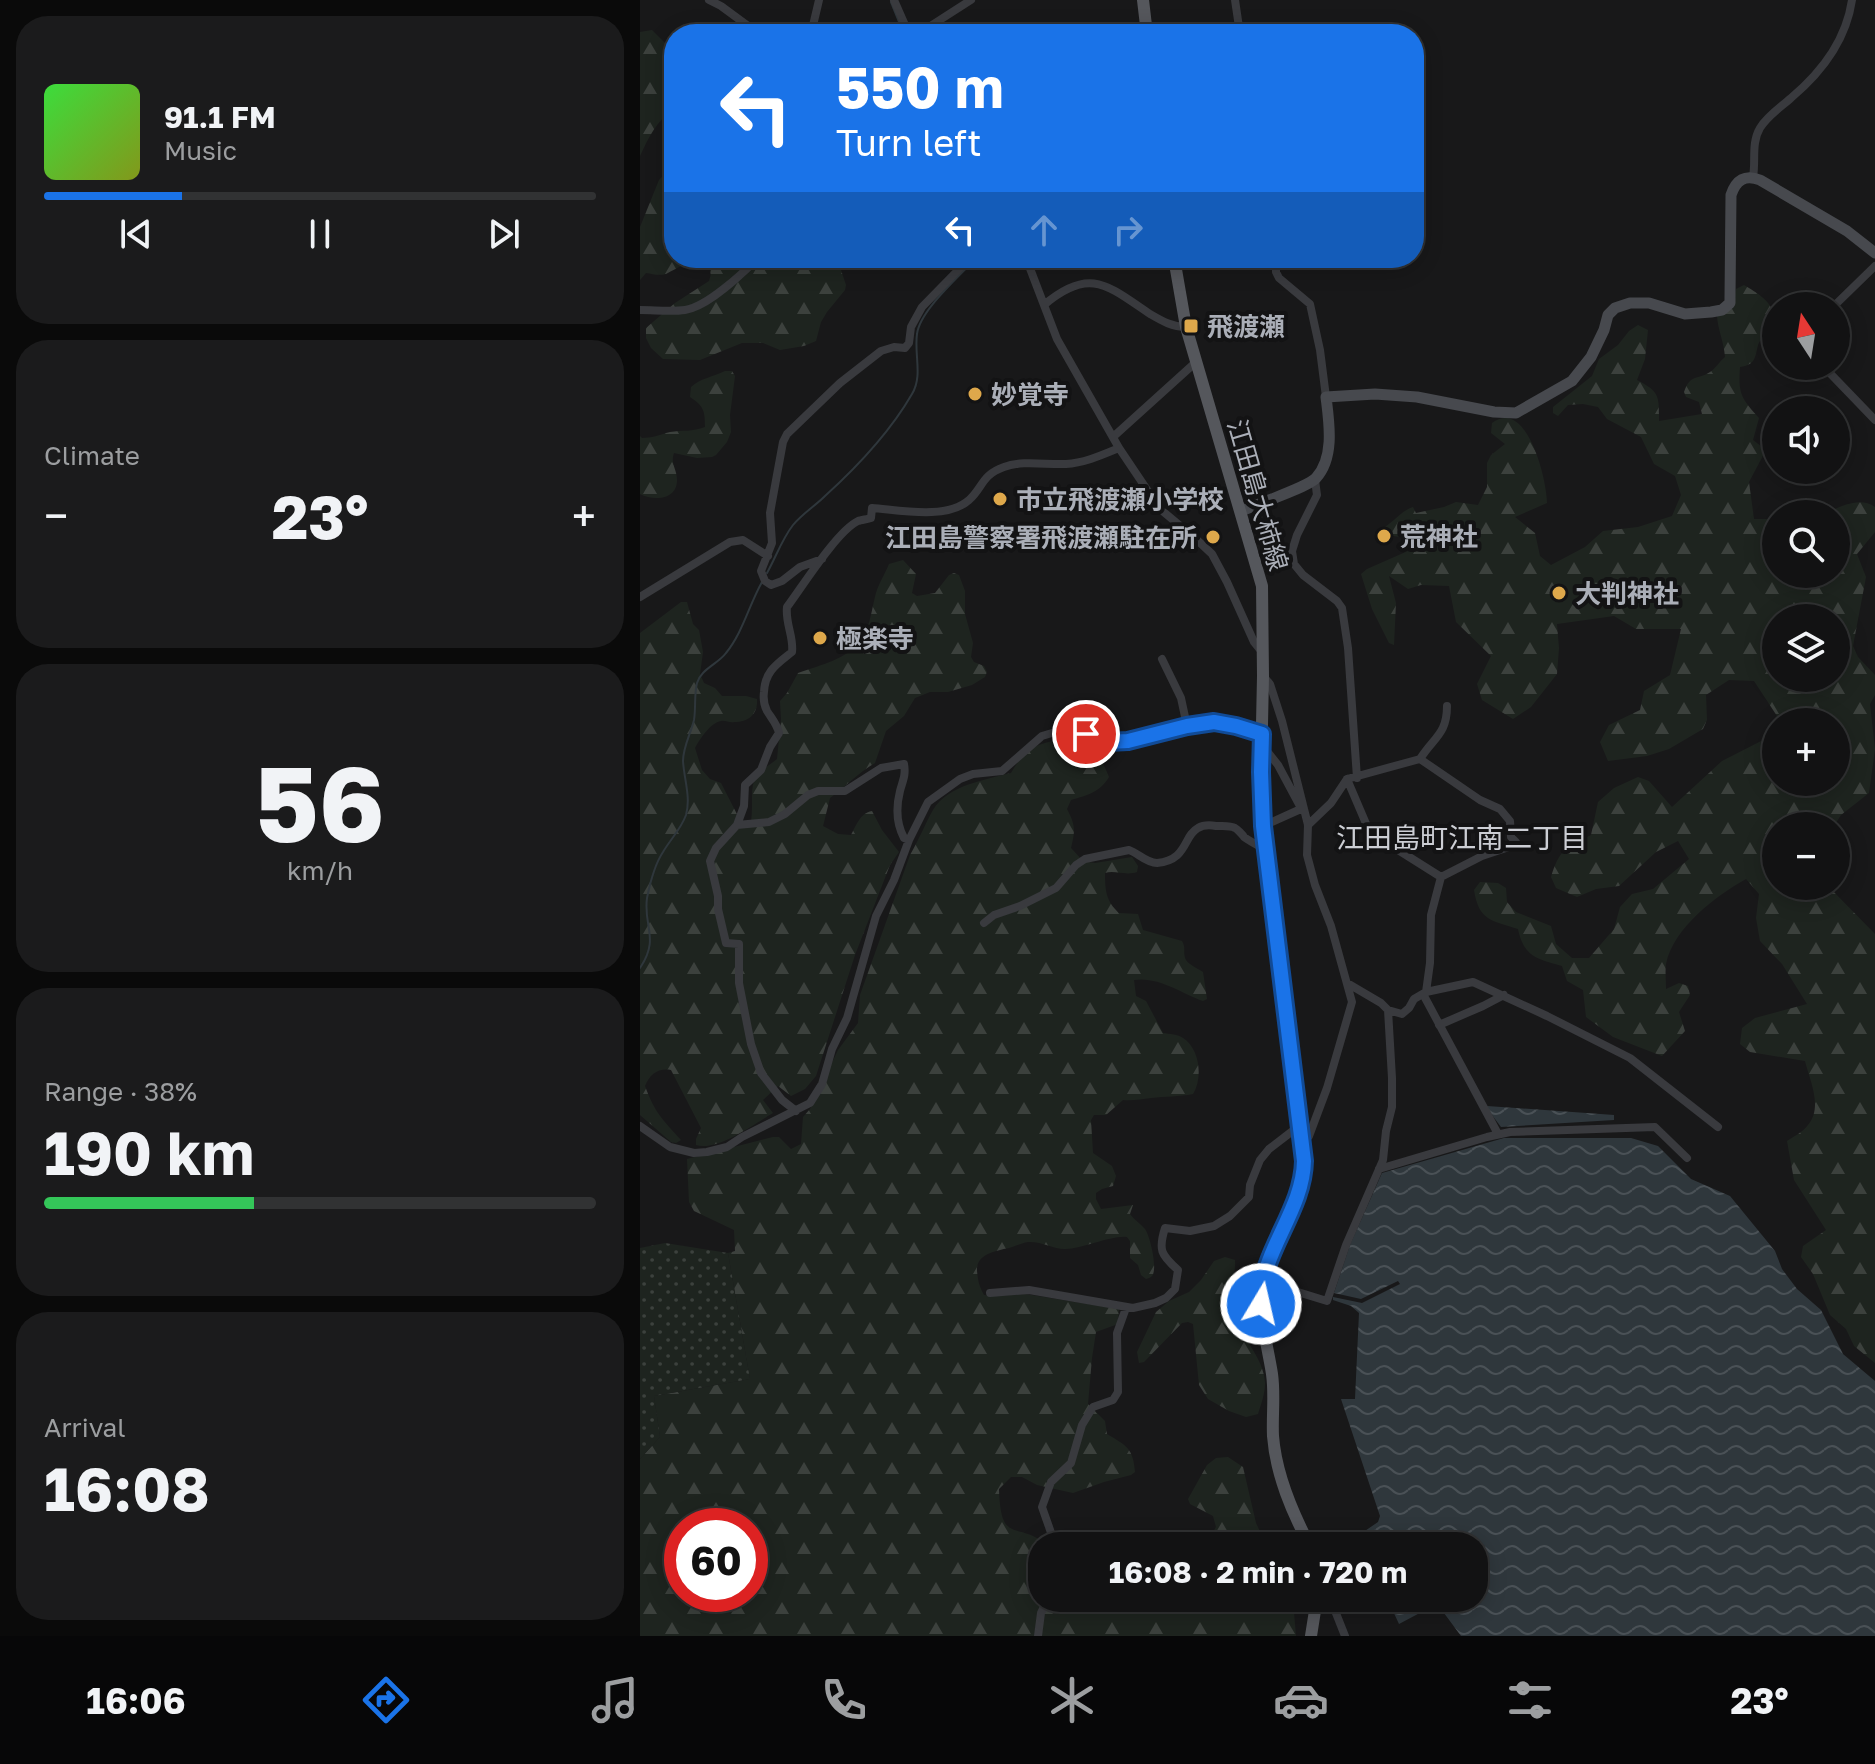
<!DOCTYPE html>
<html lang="en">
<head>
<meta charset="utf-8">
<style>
	:root { --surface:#121213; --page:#1b1b1c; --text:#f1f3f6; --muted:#9c9ea0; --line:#313233; --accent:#1a73e8 }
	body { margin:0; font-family:"Golos Text","Noto Sans JP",sans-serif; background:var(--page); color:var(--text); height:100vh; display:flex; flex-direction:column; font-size:30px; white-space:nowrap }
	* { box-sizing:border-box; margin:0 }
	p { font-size:26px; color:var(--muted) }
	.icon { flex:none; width:44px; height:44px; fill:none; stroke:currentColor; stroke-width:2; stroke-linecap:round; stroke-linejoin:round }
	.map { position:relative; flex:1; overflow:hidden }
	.side { display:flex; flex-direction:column; gap:16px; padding:16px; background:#0a0a0a; width:640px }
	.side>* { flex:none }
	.hud { position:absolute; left:24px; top:24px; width:760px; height:244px; border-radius:32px; box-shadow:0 4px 20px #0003,0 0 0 2px var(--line); background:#1a73e8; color:#fff; overflow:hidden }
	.needle { width:52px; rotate:348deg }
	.buttons { position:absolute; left:1122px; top:292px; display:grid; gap:16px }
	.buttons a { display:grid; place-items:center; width:88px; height:88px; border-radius:50%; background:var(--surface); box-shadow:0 4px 20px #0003,0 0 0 2px var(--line); font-size:40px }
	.speed { position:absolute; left:24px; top:1508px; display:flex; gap:16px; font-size:40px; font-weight:700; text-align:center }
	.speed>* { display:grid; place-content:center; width:104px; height:104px; border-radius:50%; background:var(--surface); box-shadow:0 4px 20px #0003,0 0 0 2px var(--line); line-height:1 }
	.speed .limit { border:12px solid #d22; background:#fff; color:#111 }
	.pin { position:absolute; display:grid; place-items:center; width:68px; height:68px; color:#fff; margin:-34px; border:4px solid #fff; border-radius:50%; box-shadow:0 2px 8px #0007 }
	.me { position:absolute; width:88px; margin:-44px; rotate:9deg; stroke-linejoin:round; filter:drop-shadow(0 0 6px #0008) }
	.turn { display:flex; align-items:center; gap:28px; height:168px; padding:0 40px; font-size:36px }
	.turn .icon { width:104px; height:104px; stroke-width:2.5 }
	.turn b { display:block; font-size:56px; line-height:68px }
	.lanes { display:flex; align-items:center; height:76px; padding:0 40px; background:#0003; justify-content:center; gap:40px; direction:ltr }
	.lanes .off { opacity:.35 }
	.big { font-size:60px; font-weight:700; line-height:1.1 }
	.side .card { flex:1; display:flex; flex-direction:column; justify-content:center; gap:12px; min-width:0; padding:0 28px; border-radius:32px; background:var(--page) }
	.side .dial { align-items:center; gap:0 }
	.dial b { font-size:104px; line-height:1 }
	.song { display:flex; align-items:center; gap:24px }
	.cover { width:96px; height:96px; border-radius:12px; background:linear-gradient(135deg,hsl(120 70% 55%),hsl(70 70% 35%)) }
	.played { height:8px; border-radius:4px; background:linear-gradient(90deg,var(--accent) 25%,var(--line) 25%) }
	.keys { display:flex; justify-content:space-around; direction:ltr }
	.heat { display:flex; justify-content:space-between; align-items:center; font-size:44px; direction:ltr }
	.charge { height:12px; border-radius:6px; background:linear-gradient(90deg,#34c759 38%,var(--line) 0) }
	.trip { position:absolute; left:388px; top:1532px; width:460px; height:80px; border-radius:32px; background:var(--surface); box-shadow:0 4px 20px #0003,0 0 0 2px var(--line); font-weight:700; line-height:80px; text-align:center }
	.tabs { display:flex; height:128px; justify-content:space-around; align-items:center; background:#070708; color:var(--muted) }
	.tabs .icon { width:56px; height:56px }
	.tabs .selected { color:var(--accent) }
	.tabs b { font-size:36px; color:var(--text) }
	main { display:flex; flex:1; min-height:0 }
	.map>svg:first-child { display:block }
</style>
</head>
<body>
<main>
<section class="side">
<div class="card">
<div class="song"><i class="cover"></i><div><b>91.1 FM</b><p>Music</p></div></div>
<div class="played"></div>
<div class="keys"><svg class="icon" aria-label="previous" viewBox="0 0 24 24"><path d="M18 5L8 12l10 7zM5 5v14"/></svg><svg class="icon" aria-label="pause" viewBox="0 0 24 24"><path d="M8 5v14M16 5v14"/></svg><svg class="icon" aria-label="next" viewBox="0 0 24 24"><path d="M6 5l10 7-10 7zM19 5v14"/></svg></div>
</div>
<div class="card"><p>Climate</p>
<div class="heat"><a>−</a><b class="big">23°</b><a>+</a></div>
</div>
<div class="card dial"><b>56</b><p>km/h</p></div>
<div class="card"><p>Range · 38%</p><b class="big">190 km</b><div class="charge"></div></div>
<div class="card"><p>Arrival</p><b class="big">16:08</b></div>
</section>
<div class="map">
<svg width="1235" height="1636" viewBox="0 0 1235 1636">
	<defs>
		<pattern id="forest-firs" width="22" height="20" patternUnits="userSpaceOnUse" patternTransform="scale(2)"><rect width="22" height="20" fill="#1e241f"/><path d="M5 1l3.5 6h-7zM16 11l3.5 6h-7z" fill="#3c413d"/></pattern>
		<pattern id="park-dots" width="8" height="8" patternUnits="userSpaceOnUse" patternTransform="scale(2)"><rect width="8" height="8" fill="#1e241f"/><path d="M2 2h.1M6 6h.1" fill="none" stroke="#3c413d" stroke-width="1.8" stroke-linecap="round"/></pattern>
		<pattern id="water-waves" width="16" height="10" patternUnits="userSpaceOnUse" patternTransform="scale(2)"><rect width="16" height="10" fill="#2f373c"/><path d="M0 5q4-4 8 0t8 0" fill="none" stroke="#4a5156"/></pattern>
	</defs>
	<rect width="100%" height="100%" fill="#181819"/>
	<path fill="url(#forest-firs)" fill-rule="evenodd" d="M12 30 28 46 34 48V109C16 121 9 137 0 156V32Z
		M34 164V258H121L125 264 137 267 161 266 173 264 182 258H209L201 270 206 285 205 290 187 312 181 322 176 341 164 346 140 350 123 343H102L60 360 23 359 11 348 6 338V328L35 303 69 281C76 262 58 262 44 265 38 267 32 271 26 274 19 276 13 274 6 273L0 280V227L19 180Z
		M1104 285C1120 295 1142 306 1130 330 1127 335 1120 339 1118 345 1115 358 1115 365 1100 367 1098 394 1101 398 1119 418L1113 440 1126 450 1109 482 1114 519H1136V574H1196V514H1184C1200 507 1219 496 1235 507V532L1217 554 1226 577 1213 646 1218 657 1235 675V695L1230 704 1235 749 1229 793 1201 815 1194 826H1136V886H1188L1235 934V1363L1214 1346 1206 1329 1190 1315 1173 1274 1161 1257 1163 1246 1186 1230 1154 1180 1147 1141C1153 1137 1163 1132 1168 1125 1183 1107 1170 1081 1165 1061L1110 1052 1100 1044 1102 1028 1115 1018 1167 1004 1142 964 1120 941 1116 918 1119 894 1106 879C1077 895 1033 928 1026 964 1025 971 1026 981 1026 989L1039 983 1048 986 1050 995 1039 1012 1045 1031 1022 1056 973 1037 946 1017 943 990 927 981 922 966C897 959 884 957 878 929 851 920 839 921 834 890L840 882 858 883 866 888 867 902 876 912 911 926 916 944 932 958H949L974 929 980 907 992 894 1013 889 1049 859 1038 841 1016 852 979 886 956 889 937 897 916 888 911 877C919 850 926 847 951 835L958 802 974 788 998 777 1009 781 1032 807 1082 761 1129 737 1137 716 1114 681 1089 680 1066 695 1067 720 1063 729 1029 749 1007 756 968 761 960 742 969 725 1000 710 1004 691 1030 675 1041 629H996L974 616 917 624 919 648 917 674 891 707 873 719 842 700 837 684 851 656 816 622 809 586 781 585 768 589 749 576 756 603 754 645 749 643 732 609 721 574 727 569 777 547V534L759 537 749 535 745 527C754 521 763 510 773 507L776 513 804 507 816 502 838 505 847 487V463L851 455 865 444 851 433 852 423C887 397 907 480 907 503L875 517 895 533 900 556 911 565 945 547 963 531 998 527 1032 516 1041 495 1035 476 1014 464 1001 437 967 419 958 407 943 404 928 405 918 416 913 413V407L952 376 959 359 978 345 989 331 998 325 1008 330 1005 359 997 380C1020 392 1019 396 1019 421L1062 414 1059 402 1046 397 1044 392C1051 373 1056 381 1070 372 1075 369 1080 361 1085 357 1084 342 1078 330 1077 316L1094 301 1096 289ZM1136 618H1196V678H1136ZM1136 722H1196V782H1136Z
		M85 371H92L95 376 90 415 91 432 87 442 76 455 72 457 57 458 34 453C30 464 37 469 37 480 37 500 14 501 0 494V436L2 438C12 438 19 435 30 432 42 430 53 432 65 427 65 411 64 406 50 397L51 387C61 378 73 377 85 371Z
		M263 560 276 574 272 593 277 596 295 593 309 575 314 573 319 575 325 591V614L333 643 331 657 334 662 344 666 347 672 345 677 332 685 308 692H290L275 698 264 716 246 731 235 763C219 772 205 787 190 798L183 826 198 834 211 835C216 826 220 813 232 811L242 830 259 852 250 865 215 955 176 1076 165 1089 151 1096 138 1086 123 1100 133 1113C114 1124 77 1152 56 1145V1139L61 1128 31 1070C18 1068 10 1074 5 1086 15 1113 22 1119 41 1140L36 1143 31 1142 0 1115V633L41 602H47L53 624 59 630 63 652 60 674 64 683 75 688 82 696H106L117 699C118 714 109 722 94 722 90 723 85 720 81 721 70 723 60 739 55 748L62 770 70 779 81 783 101 822 110 826C114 811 110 792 114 781 118 771 130 765 137 759L141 719 140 701 147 693 158 673C177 666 201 661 216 646 230 633 231 611 236 593 239 583 245 574 249 564Z
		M436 737C452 740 463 762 469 777 460 792 448 795 431 800L427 809C436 826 435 831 431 848L443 861 455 863 492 857 498 866 497 872C486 876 475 870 465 873 465 891 466 901 479 913L498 914 503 930 542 941C546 948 543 951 545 958 547 964 557 968 563 972L567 999 563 1001C541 993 518 976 494 980L496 996 506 1001 523 1033C529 1034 538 1034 543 1038 560 1049 563 1078 553 1094 538 1097 525 1096 511 1098 501 1099 493 1101 483 1100L466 1115H454L451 1120 453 1153 472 1166 476 1176 473 1186 462 1189 456 1193V1199L461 1209 493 1205 490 1214C494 1220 500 1223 505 1229 510 1236 518 1269 512 1276 510 1278 508 1278 506 1279L501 1275 498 1265 490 1258V1241L487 1237C471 1235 443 1249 425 1249 413 1249 401 1241 388 1242 382 1243 375 1246 369 1248 355 1251 336 1254 337 1271 338 1281 339 1286 344 1295L355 1296 385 1294 479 1309 478 1324 456 1332 452 1358 448 1404 465 1421 467 1434C487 1446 493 1448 495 1472L491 1475 464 1482 433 1493 397 1485 382 1477H371L359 1489C361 1547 376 1519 409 1546H402V1598H658L654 1613 656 1636H0V1459L20 1437 14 1396 110 1379 88 1253 95 1251 94 1230 54 1211 49 1202 47 1159 133 1137H139L151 1149 161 1144 163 1117 170 1109 198 1050 218 1023 220 995 270 855C279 840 285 824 293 810 308 785 345 780 371 773 388 743 404 742 436 737ZM42 1526H110V1594H42Z
		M585 1257 595 1260C596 1277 588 1292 592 1310 598 1335 624 1356 625 1383 625 1394 621 1404 618 1414L606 1417 589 1411 568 1399 559 1385 553 1324 548 1322 542 1323 504 1362 499 1363 497 1352 516 1312 529 1301 549 1292 561 1280 574 1261Z
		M588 1457 603 1467 616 1523 623 1538 638 1546H520L543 1536 573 1532 576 1527 573 1516 550 1504 548 1499 567 1465 576 1458Z"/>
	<path fill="url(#park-dots)" d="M25 1243 88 1253 110 1379 14 1396 20 1437 0 1459V1248Z"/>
	<path fill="url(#water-waves)" d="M847 1106 974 1115V1120L861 1127 849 1111Z
		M864 1138H991L1018 1146 1051 1179 1090 1196 1135 1251 1142 1269 1157 1289 1181 1310 1203 1354 1235 1381V1636H821L801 1609 791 1607 759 1624 747 1598H834V1546H733L726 1535 708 1546H703L738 1522 740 1516 701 1399H715L719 1313 711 1306 693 1300V1297L722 1303 760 1284 758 1281 721 1299 694 1293 710 1245 742 1173Z"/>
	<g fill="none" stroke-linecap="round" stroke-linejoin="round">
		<path stroke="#2f373c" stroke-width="2" d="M251 2 264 34
			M127 573C136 557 142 539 153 525 162 514 175 506 185 496 217 467 250 432 272 394 283 376 274 354 277 334 280 310 319 277 336 258
			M0 968C20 938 3 927 7 898 10 883 15 864 23 852 30 840 41 829 46 815 51 797 44 779 43 761 43 747 51 733 54 720 56 708 54 695 57 683 61 669 78 664 86 653 103 632 109 605 122 582"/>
		<path stroke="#393a3e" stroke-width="8" d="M69 0 81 6 119 34
			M254 0 269 34
			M595 0 600 34
			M171 34 179 0
			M278 34 331 0
			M1113 177C1116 161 1111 143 1120 128 1127 116 1141 107 1151 98 1182 72 1206 41 1212 0
			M386 258 417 339 479 448 520 509 556 539 572 554 587 582 614 642 622 652
			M636 258V272L639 278 670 304 680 350 686 397
			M404 305C450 266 468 286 510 314 522 321 532 327 546 327
			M1194 306 1235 266
			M0 310C15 310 31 312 45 310 67 307 103 273 118 258
			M1183 366 1235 420
			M473 437 556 362
			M675 480 677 495 657 535 652 551 654 564 663 575 697 601 702 608 708 648 717 778
			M182 559 160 567 142 581 131 585 125 581 121 571 132 543 130 513 143 442 147 434 200 383 241 351 254 347 265 348 269 343 271 327 282 307 330 258
			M0 597 90 542 103 540 128 556
			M522 659 541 698 547 726
			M624 677 630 684 642 721 668 825 667 855 675 885 691 926 712 1002 687 1088 669 1136 662 1144
			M622 745 638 765 661 808
			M780 759C794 737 807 734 807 706
			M707 779 733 840 747 843 801 877
			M97 825 129 822 145 814 168 795 178 791H205L241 768 264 764C266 775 263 780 260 791 256 807 256 823 264 838L269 840
			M668 825 691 803 707 779 780 759 840 800 860 809 870 821 871 837 876 842 872 846 842 856 801 877 791 915 790 963 786 992
			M623 826 663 808
			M344 923 354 915 380 906 416 888 436 865 445 859 489 850C498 853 506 863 517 863 548 860 543 836 558 828 563 825 570 825 576 826 582 826 590 825 595 828 597 829 603 835 604 837 611 842 619 846 626 850
			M707 983 741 1003 748 1010
			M783 994 858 1134
			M799 1025 843 1006 864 995
			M156 1111 142 1100 121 1073 111 1044 99 983V944L86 943 78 909V896L70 861 76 848 97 825 104 806 105 785 121 770 130 747 139 733C137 724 132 719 127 711 124 705 123 699 124 692 125 671 137 664 152 652 154 637 145 623 147 607 162 587 197 531 218 521 221 520 228 519 231 518L232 508C259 510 307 520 329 500 343 488 341 475 364 467 383 460 406 465 426 464 444 463 462 455 479 448
			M0 1126 30 1147 54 1153 67 1152 87 1147 102 1137 170 1103 182 1084 192 1049 207 1018 236 916 254 880 269 840 288 802 320 779 333 774 362 771 402 736 422 730 446 734 468 742 488 741 547 726 574 722 596 726 622 734
			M739 1169 847 1137 870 1132 1015 1127 1047 1158
			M622 1281 687 1301 706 1245 743 1160 746 1131 752 1107V1078L748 1010 762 1014 769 1008 774 999 786 992 833 982 907 1016 990 1058 1078 1127
			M350 1293 389 1290 493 1308 515 1303 526 1298 535 1289 538 1270C521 1255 518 1250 525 1228L550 1231 574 1226 590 1216 609 1197 610 1185 620 1160 629 1149 659 1126
			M418 1546 415 1544 402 1507 411 1482 431 1463 442 1425 453 1407 473 1400 478 1392 477 1333 486 1308
			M690 1598 705 1636
			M398 1636 401 1613 408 1598"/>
		<path stroke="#47494e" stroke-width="11" d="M601 511C615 505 668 487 676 478 695 457 689 422 686 397L735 394 777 397 854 412 876 413 932 381 951 357 964 330 968 315 975 308 990 303H1009L1045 314 1071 312 1082 310 1090 303V298L1091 195C1096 180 1105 174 1120 180L1207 231 1235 253"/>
		<path stroke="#55575c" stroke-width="12" d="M503 0 507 34
			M534 258 546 327 622 586 623 676 621 772 623 826 664 1161C663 1205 631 1240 622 1283 617 1310 628 1347 632 1374 635 1395 632 1415 633 1436 636 1475 652 1512 670 1546
			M671 1636 677 1598"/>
	</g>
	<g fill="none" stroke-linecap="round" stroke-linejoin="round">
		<defs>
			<path id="route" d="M446 734 468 742 488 741 547 726 574 722 596 726 622 734 621 772 623 826 664 1161C663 1212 619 1253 621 1304"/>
		</defs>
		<use href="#route" stroke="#114b97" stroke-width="20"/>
		<use href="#route" stroke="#1a73e8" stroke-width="14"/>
	</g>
	<g fill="#dea84b" stroke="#131314" stroke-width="3">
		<rect x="543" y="318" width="16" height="16" rx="4"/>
		<circle cx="335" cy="394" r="8"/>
		<circle cx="360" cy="499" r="8"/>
		<circle cx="744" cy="536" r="8"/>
		<circle cx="573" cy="537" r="8"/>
		<circle cx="919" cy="593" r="8"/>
		<circle cx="180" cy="638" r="8"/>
	</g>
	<g text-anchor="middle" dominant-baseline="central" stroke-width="8" stroke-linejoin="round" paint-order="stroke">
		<g font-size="26" font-weight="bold" fill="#abafb8" stroke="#131314" text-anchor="start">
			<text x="567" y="326">飛渡瀬</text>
			<text x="351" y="394">妙覚寺</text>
			<text x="376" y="499">市立飛渡瀬小学校</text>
			<text x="760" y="536">荒神社</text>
			<text x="557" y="537" text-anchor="end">江田島警察署飛渡瀬駐在所</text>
			<text x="935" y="593">大判神社</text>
			<text x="196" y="638">極楽寺</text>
		</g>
		<g font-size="26" fill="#abafb8" stroke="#131314">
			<text transform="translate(618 495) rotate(74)">江田島大柿線</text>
		</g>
		<g font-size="28" fill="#ccced4" stroke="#131314">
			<text x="822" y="837">江田島町江南二丁目</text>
		</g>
	</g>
</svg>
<div class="buttons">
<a><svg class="needle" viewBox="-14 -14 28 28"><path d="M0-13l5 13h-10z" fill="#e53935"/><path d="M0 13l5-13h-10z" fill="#9c9ea0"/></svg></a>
<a><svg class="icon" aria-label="sound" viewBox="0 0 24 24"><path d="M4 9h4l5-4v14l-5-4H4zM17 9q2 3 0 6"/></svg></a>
<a><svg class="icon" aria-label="search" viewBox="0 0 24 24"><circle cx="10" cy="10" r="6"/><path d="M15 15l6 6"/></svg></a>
<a><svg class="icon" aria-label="layers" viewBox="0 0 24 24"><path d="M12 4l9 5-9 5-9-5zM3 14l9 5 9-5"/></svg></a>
<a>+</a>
<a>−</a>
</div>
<div class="speed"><div class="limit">60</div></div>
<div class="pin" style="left:446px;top:734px;background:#d93025"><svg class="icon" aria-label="arrive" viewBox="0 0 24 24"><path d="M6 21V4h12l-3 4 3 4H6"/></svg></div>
<svg class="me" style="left:621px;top:1304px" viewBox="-20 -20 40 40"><circle r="17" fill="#1a73e8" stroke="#fff" stroke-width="3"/><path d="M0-11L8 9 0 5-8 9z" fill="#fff"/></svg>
<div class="trip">16:08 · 2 min · 720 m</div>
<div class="hud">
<div class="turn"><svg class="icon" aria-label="left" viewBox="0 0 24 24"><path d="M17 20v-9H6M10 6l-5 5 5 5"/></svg><div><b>550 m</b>Turn left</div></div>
<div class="lanes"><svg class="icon" aria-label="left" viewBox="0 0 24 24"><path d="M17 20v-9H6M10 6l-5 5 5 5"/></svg><svg class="icon off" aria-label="ahead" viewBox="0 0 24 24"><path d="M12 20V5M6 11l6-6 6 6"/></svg><svg class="icon off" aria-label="right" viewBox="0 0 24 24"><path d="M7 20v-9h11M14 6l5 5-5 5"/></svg></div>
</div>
</div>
</main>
<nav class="tabs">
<b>16:06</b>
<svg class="icon selected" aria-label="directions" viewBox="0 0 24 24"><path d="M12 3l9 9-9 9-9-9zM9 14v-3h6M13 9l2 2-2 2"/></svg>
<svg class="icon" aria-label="music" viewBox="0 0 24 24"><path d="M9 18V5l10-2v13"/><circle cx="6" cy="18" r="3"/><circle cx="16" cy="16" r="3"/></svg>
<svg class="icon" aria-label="phone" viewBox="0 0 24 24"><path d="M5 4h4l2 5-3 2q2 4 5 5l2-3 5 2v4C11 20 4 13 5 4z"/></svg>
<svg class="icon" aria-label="climate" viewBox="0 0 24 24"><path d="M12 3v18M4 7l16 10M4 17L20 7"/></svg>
<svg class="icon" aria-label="car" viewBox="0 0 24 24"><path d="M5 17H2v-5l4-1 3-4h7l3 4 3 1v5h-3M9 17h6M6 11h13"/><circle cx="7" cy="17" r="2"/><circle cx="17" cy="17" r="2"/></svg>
<svg class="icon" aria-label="filters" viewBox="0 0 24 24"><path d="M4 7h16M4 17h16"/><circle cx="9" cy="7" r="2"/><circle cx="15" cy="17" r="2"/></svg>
<b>23°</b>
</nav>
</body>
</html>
